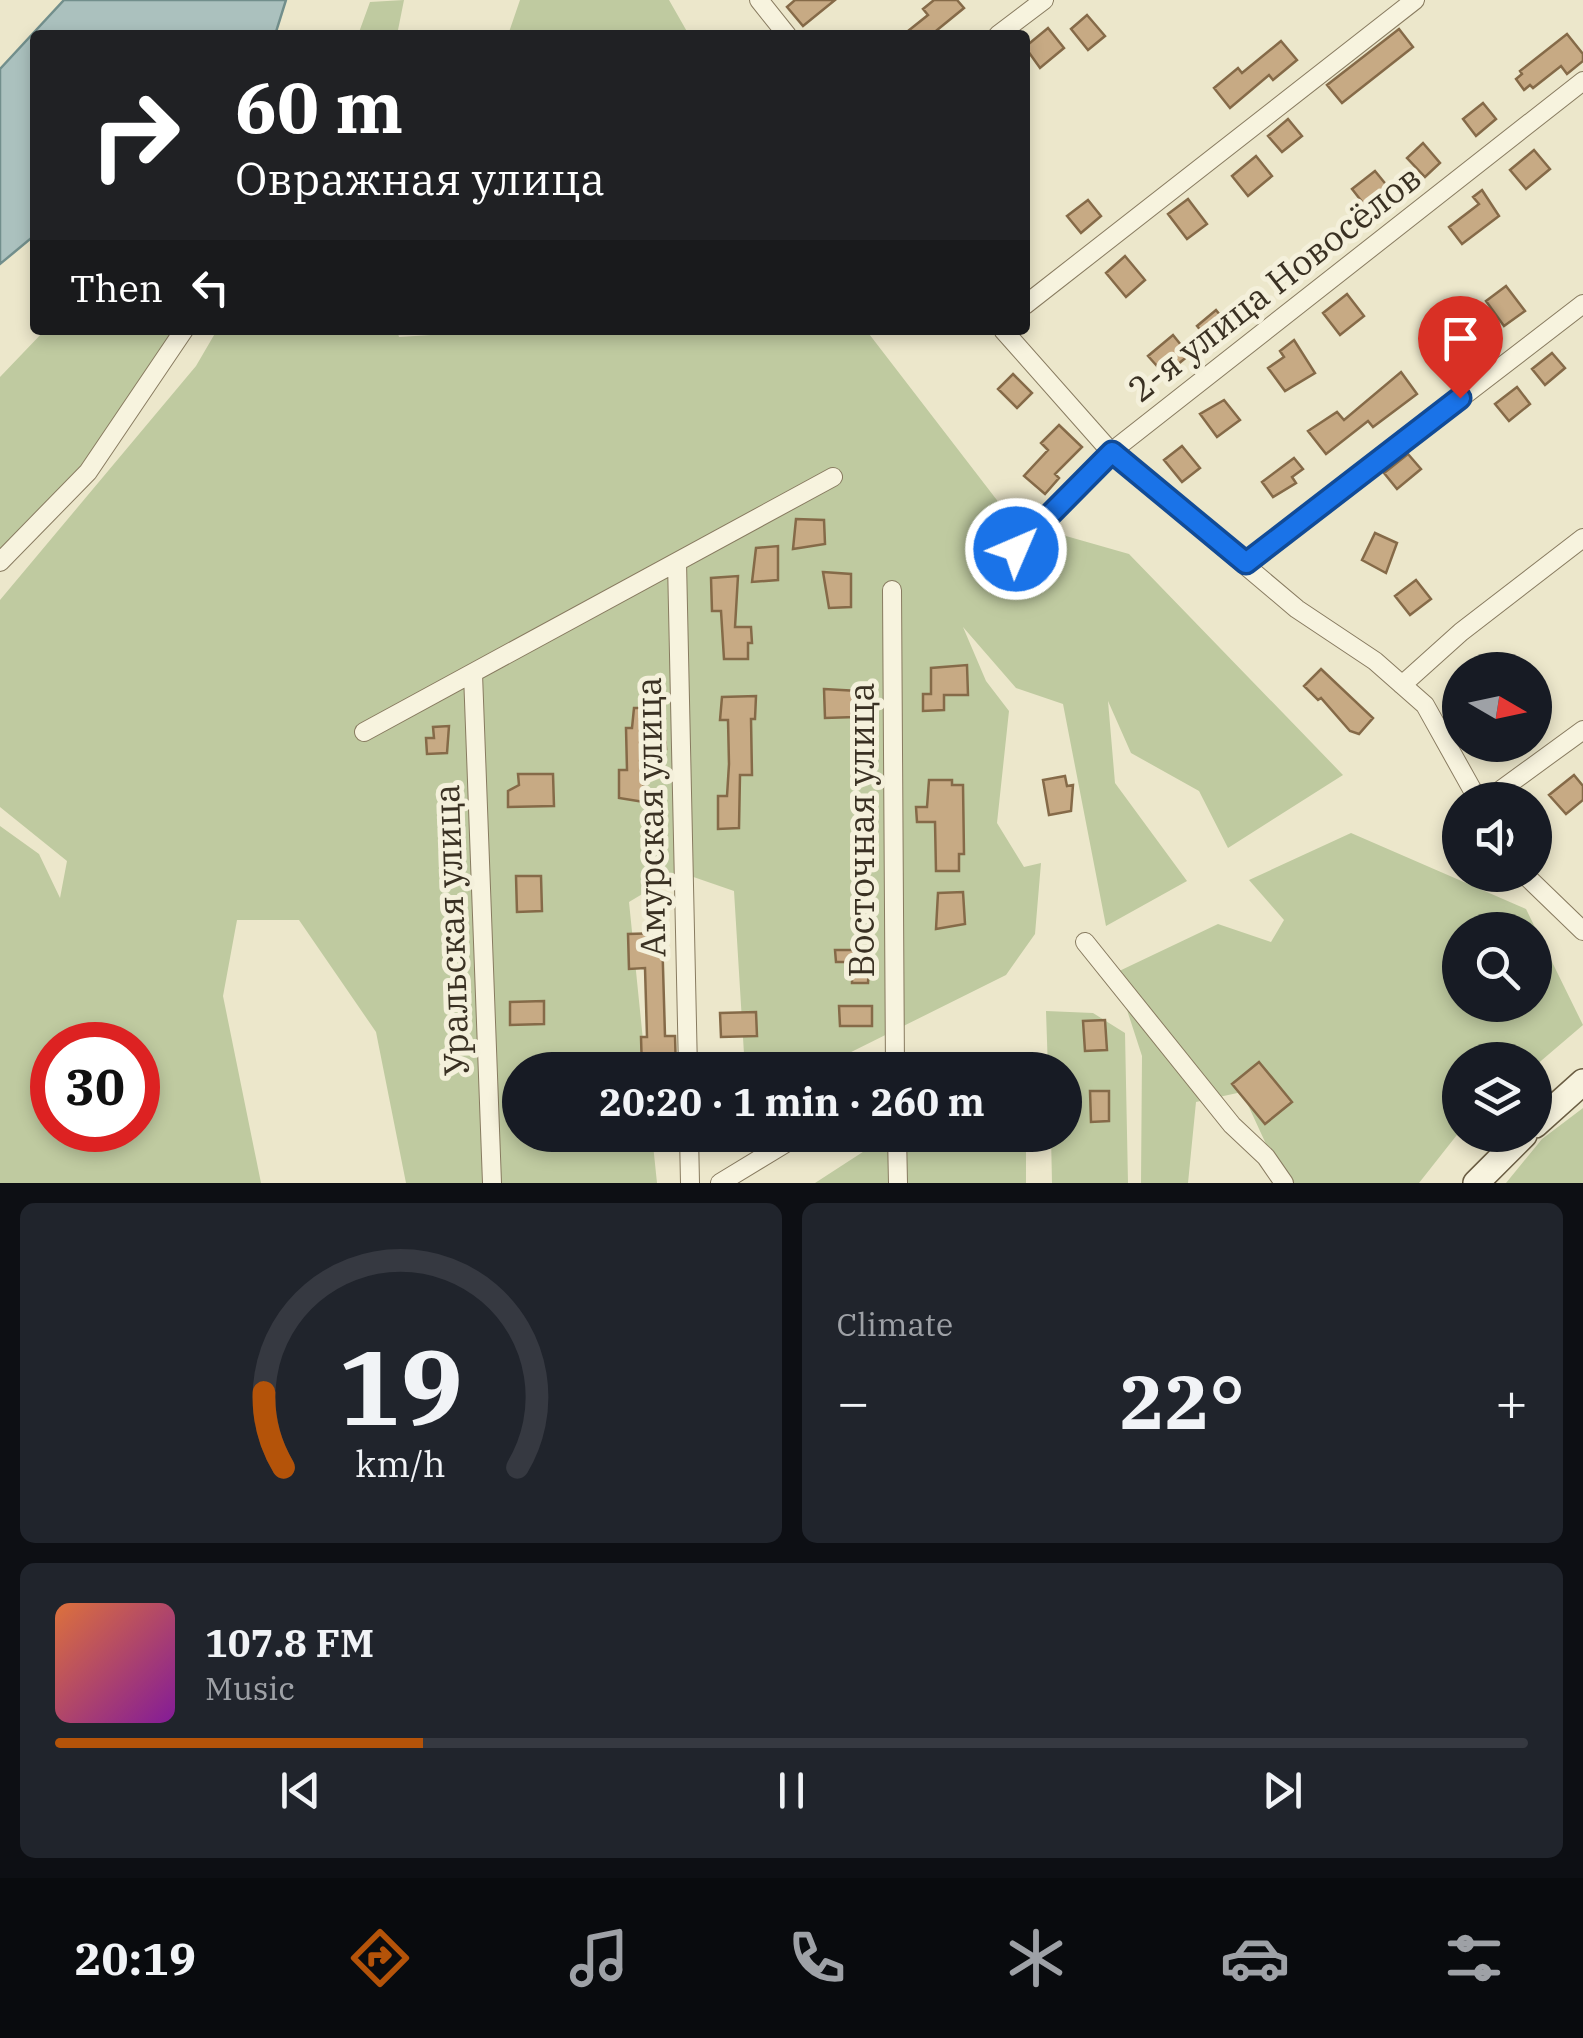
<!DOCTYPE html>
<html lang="en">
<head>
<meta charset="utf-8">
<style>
	:root { --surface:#171b24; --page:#20242c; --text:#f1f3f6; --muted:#9ea1a6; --line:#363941; --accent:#b45309 }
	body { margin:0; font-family:"IBM Plex Serif",serif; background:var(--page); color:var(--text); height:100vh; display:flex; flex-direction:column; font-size:38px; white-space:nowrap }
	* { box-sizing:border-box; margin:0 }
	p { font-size:32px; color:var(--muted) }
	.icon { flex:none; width:55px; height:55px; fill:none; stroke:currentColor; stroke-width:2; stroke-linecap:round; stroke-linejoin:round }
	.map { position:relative; height:1183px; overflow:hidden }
	.details { display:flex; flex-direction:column; gap:20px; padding:20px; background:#0d0f14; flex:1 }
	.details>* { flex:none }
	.banner { position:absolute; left:30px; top:30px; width:1000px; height:305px; border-radius:10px; box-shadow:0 5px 15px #0003; background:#202124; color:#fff; overflow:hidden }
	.needle { width:65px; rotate:99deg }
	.tools { position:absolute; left:1442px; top:652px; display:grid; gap:20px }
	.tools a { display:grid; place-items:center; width:110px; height:110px; border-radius:50%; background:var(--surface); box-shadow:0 5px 15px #0003; font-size:50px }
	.speed { position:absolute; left:30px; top:1022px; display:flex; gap:20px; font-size:50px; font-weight:700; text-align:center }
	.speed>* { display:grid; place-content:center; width:130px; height:130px; border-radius:50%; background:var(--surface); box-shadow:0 5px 15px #0003; line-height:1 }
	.speed .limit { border:15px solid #d22; background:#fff; color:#111 }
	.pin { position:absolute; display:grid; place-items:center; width:85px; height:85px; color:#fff; margin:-102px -42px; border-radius:50% 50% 50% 0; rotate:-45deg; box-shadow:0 0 10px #0007 }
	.pin .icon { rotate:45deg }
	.me { position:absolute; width:110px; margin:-55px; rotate:45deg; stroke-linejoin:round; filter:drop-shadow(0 0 8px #0008) }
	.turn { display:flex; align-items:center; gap:35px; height:210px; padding:0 40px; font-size:45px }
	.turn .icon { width:130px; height:130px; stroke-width:2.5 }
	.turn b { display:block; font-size:70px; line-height:85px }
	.then { display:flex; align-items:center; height:95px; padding:0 40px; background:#0003; gap:20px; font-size:38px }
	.big { font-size:75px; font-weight:700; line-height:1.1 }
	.details .card { flex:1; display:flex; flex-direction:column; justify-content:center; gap:15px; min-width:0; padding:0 35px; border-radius:15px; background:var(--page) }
	.details .dial { align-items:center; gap:0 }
	.dial svg { height:260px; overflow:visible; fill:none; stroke:var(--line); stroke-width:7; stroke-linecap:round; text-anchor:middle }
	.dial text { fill:var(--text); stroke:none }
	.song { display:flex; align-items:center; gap:30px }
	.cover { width:120px; height:120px; border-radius:15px; background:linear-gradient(135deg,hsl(20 70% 55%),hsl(290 70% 35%)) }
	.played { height:10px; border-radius:5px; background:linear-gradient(90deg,var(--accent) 25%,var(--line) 25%) }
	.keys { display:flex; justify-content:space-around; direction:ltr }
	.heat { display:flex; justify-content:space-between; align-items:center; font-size:55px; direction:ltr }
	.details .tiles { flex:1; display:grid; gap:20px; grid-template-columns:1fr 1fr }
	.card:last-child { grid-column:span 2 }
	.trip { position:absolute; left:502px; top:1052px; width:580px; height:100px; border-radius:50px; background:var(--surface); box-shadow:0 5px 15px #0003; font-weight:700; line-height:100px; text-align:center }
	.dock { display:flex; height:160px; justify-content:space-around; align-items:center; background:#090b0e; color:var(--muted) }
	.dock .icon { width:70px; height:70px }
	.dock .current { color:var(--accent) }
	.dock b { font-size:45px; color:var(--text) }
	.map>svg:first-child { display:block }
</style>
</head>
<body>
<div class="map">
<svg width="1583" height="1183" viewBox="0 0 1583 1183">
	<rect width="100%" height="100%" fill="#ece7cb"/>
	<path fill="#bfcaa0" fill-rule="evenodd" d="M404 0 397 35H358L370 2Z
		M520 0H669L689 35H508Z
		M45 330H190L113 444 0 571V377Z
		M217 330H397L399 337 511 330H866L1013 521 1129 554 1343 775 1228 848 1199 791 1131 753 1108 701 1115 783 1187 881 1106 926 1063 704 1016 688 963 627 986 681 1009 711 997 823 1024 867 1041 863 1035 934 1006 975 815 1070H745L734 891 679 872 629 902 646 1070H520V1135H652L657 1183H406L376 1032 299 920H237L223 996 261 1183H0V826L39 854 60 898 67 861 0 807V600L196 366ZM52 1045H138V1130H52Z
		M1351 833 1526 909 1583 1025 1535 1066V1060H1460V1131L1419 1183H1284L1242 1092 1196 1102 1188 1183H1141L1142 1056 1115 973 1218 924 1271 942 1284 920 1249 880ZM1460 930H1535V1005H1460Z
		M1046 1011 1093 1013 1125 1033 1128 1183H1052L1051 1135H1065V1070H1048Z
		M1583 1108V1183H1506L1542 1139Z
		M889 1135H1026V1183H815Z"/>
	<path fill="#abc1be" stroke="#728f8c" stroke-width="2.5" d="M64 0H286L275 35H35V235L0 264V69Z"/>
	<path fill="#c7aa84" stroke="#856a48" stroke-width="2.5" d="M795 0H835L803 26 787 7Z
		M934 0H957L964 8 931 35H903L928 15 923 9Z
		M1087 15 1105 36 1088 50 1071 29Z
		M1048 28 1064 48 1040 68 1025 47Z
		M1399 29 1413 47 1342 103 1327 85Z
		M1567 34 1583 54V61L1567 74 1561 66 1533 88 1530 85 1524 90 1516 79 1522 74 1520 71Z
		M1281 41 1297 60 1273 80 1269 75 1230 108 1214 88 1238 68 1242 73Z
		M1483 103 1496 119 1476 136 1463 119Z
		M1288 119 1302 136 1282 152 1268 136Z
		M1423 143 1440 163 1425 177 1407 158Z
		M1534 150 1550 169 1526 189 1510 170Z
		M1256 156 1272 176 1248 196 1232 176Z
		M1375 171 1393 193 1370 212 1352 189Z
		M1482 190 1499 216 1462 244 1449 227 1479 204 1473 197Z
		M1188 199 1207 224 1187 239 1168 214Z
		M1088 200 1101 216 1081 233 1067 216Z
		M1125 256 1145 280 1126 297 1106 273Z
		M1506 286 1525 311 1504 326 1486 301Z
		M1347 294 1364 316 1340 335 1323 313Z
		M1450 304 1475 336 1461 348 1451 336 1441 343 1425 324Z
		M1216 310 1229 326 1210 342 1197 326Z
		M1173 335 1189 355 1165 375 1148 356Z
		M1294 340 1315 373 1285 391 1268 368 1284 357 1280 351Z
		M1552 353 1565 368 1545 385 1532 369Z
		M1401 372 1417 394 1373 427 1368 421 1326 454 1308 431 1337 412 1344 420Z
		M1013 374 1032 393 1017 408 998 389Z
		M1517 387 1530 404 1509 421 1495 404Z
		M1224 400 1240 420 1217 437 1200 414Z
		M1059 425 1082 447 1055 474 1059 478 1045 494 1024 476 1048 450 1041 443Z
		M1182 446 1200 468 1182 482 1164 460Z
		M1408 454 1421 469 1397 489 1384 473Z
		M1294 458 1303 469 1292 477 1296 483 1273 497 1262 482Z
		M796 519 824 520 825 544 793 549Z
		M1375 533 1397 543 1386 573 1362 560Z
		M778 546V580L752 582 756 548Z
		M823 572 851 574V607L829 608Z
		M738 576 735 627H751L752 643H748V659H724L721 611H712L711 578Z
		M1416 580 1431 599 1410 615 1395 596Z
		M967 665 968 695H944V710L923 711V694H931V668Z
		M1321 669 1373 718 1359 734 1350 731 1321 698 1318 700 1304 686Z
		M824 689 858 691 855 717 825 718Z
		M756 696 755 719H751L752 775H740L739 828 718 829V796H727L729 764 728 720H720L722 697Z
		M634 708H656V731H665L666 749 643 750 644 802 619 798V770H627L626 728H632Z
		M449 726 447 753 427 754 426 738H434L433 727Z
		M518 774H553L554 806 508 807V791L519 785Z
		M1574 775 1583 786V800L1566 814 1549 795Z
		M1065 776 1067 786 1073 785 1071 811 1049 815 1043 780Z
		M929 780H952V785H963L964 854H959V871H936L935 822H917L916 807H927Z
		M516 876H541L542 911 517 912Z
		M963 892 965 924 936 929 938 893Z
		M662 933 665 1036H675L676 1070H642L641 1037H647L645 968 629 969 628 934Z
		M835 950H870L868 983H852V962H836Z
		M544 1001V1024L510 1025V1002Z
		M839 1006H872V1026H840Z
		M756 1012 757 1036 721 1037 720 1013Z
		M1105 1020 1107 1050 1085 1051 1083 1021Z
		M1259 1062 1292 1102 1265 1124 1232 1084Z
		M1090 1091H1109V1121L1091 1122Z"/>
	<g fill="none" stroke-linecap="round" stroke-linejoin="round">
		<defs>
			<path id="street" d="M759 0 787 35
				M998 35 1044 0
				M1025 305 1415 0
				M1003 330 1111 452 1297 609 1375 661 1425 705 1478 800
				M1016 549 1111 452 1583 81
				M0 562 88 472 184 330
				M677 562 688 1070
				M1246 563 1583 304
				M892 590 895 1070
				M473 674 492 1183
				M1402 685 1461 632 1583 538
				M364 732 833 477
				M1487 800 1583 730
				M1525 875 1583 931
				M1085 942 1232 1125 1266 1157 1284 1183
				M689 1135 690 1183
				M897 1135 898 1183
				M720 1183 799 1135"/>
			<path id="secondary" d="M1535 1125 1583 1082
				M1476 1183 1524 1135"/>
		</defs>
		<use href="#street" stroke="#887b60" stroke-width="20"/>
		<use href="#secondary" stroke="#6a5d43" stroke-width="28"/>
		<use href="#street" stroke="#f7f3de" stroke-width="18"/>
		<use href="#secondary" stroke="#f7f3de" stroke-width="25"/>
	</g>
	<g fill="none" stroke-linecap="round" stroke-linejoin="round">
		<defs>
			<path id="route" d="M1016 549 1112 452 1246 563 1460 398"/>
		</defs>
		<use href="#route" stroke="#114b97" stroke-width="25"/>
		<use href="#route" stroke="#1a73e8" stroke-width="18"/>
	</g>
	<g text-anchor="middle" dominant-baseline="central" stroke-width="10" stroke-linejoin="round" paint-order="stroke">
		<g font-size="35" fill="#3a3123" stroke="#f4f0db">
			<text transform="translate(1274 283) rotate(-38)">2-я улица Новосёлов</text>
			<text transform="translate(650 817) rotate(-91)">Амурская улица</text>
			<text transform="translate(861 830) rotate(-90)">Восточная улица</text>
			<text transform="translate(451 930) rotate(-92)">Уральская улица</text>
		</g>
	</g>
</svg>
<div class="tools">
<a><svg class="needle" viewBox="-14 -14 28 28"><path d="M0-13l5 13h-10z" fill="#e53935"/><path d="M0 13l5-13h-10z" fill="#9ea1a6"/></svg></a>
<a><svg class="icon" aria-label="sound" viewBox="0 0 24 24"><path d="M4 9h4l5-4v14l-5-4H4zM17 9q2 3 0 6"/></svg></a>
<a><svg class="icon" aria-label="search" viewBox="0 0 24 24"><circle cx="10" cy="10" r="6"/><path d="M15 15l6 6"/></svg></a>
<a><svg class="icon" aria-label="layers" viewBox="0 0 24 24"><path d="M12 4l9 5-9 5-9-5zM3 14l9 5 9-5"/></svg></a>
</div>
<div class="speed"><div class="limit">30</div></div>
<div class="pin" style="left:1460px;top:398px;background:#d93025"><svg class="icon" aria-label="arrive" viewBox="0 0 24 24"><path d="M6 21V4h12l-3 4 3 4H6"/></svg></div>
<svg class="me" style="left:1016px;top:549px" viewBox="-20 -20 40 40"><circle r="17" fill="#1a73e8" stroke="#fff" stroke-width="3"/><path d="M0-11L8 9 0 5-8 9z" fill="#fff"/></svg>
<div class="trip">20:20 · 1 min · 260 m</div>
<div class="banner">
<div class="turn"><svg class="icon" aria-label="right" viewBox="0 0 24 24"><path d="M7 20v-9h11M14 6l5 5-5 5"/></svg><div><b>60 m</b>Овражная улица</div></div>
<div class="then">Then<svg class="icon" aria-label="left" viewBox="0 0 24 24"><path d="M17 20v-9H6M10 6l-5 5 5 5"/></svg></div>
</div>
</div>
<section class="details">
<div class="tiles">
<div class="card dial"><svg viewBox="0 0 100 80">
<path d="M14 69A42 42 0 1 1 86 69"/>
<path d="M14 69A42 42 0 0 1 8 46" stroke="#b45309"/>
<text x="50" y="56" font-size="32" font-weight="700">19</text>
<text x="50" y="72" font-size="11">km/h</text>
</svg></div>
<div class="card"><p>Climate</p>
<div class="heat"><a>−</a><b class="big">22°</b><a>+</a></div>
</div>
<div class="card">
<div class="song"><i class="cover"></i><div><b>107.8 FM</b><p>Music</p></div></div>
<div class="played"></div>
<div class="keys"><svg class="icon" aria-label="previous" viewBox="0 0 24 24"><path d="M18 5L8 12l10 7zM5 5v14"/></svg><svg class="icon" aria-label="pause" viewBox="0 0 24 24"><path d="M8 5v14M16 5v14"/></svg><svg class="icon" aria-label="next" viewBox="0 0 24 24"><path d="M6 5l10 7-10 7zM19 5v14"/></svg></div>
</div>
</div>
</section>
<nav class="dock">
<b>20:19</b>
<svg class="icon current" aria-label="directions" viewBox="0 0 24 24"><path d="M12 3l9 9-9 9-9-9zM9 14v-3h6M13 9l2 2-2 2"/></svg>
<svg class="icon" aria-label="music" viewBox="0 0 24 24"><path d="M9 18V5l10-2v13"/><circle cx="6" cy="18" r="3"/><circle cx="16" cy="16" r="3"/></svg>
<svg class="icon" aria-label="phone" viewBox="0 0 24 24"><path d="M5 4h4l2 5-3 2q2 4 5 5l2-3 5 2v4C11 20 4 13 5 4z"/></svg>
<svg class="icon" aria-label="climate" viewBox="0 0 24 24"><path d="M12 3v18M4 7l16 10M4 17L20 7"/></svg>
<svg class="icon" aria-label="car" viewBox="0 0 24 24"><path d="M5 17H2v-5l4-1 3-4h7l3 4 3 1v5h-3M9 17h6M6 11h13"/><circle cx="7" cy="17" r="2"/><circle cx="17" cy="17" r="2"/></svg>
<svg class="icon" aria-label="filters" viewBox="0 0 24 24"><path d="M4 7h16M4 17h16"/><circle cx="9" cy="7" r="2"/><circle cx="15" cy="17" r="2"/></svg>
</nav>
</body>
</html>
